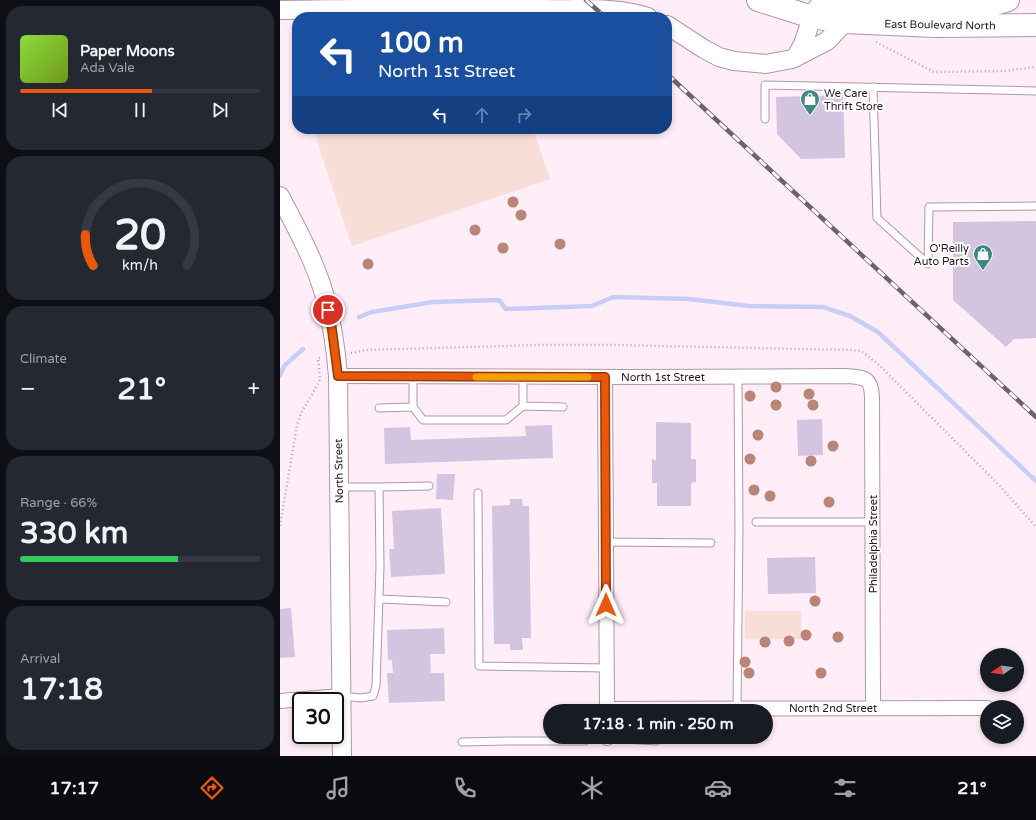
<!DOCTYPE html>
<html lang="en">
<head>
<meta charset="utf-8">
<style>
	:root { --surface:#171b24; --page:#242831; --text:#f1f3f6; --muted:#9ea1a6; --line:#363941; --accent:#ea580c }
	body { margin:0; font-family:"Varela Round",sans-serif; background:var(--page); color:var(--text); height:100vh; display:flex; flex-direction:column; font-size:15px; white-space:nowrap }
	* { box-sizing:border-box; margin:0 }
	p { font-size:13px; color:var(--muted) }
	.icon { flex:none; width:22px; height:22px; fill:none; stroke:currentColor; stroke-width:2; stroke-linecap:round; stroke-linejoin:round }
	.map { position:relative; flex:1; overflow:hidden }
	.side { display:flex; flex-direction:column; gap:6px; padding:6px; background:#0d0f14; width:280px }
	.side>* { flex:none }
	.banner { position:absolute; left:12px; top:12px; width:380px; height:122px; border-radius:16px; box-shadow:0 2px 6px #0003; background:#1a4fa0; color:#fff; overflow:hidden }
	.needle { width:26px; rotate:257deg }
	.fabs { position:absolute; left:700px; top:648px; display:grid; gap:8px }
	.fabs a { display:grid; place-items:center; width:44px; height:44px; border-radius:50%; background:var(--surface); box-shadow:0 2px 6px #0003; font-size:20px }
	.speed { position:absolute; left:12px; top:692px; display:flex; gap:8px; font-size:20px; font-weight:700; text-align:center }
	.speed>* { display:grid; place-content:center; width:52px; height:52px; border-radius:50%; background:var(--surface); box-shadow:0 2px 6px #0003; line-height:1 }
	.speed .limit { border:2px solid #111; border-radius:6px; background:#fff; color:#111 }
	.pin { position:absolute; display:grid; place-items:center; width:34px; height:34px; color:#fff; margin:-17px; border:2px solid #fff; border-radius:50%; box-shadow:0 1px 4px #0007 }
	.me { position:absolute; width:44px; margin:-22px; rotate:0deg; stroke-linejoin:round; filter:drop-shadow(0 0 3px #0008) }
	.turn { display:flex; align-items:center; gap:14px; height:84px; padding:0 20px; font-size:18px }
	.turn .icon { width:52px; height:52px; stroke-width:2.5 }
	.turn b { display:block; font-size:28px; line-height:34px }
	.lanes { display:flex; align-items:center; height:38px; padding:0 20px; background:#0003; justify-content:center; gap:20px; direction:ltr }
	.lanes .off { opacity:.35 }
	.big { font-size:30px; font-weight:800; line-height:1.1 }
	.side .tile { flex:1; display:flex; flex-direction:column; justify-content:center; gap:6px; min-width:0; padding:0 14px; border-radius:16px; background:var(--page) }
	.side .dial { align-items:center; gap:0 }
	.dial svg { height:104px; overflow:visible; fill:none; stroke:var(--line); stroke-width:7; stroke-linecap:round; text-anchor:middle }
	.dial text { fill:var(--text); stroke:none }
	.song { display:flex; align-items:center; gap:12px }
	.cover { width:48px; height:48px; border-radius:6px; background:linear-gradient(135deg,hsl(90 70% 55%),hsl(80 70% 35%)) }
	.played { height:4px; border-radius:2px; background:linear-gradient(90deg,var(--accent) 55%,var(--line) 55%) }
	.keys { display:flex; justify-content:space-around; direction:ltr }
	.heat { display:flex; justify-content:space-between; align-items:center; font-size:22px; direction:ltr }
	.charge { height:6px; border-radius:3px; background:linear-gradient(90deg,#34c759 66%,var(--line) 0) }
	.trip { position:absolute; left:263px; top:704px; width:230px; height:40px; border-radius:20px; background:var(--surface); box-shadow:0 2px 6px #0003; font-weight:800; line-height:40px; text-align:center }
	.dock { display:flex; height:64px; justify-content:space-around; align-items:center; background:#090b0e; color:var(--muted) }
	.dock .icon { width:28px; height:28px }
	.dock .on { color:var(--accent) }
	.dock b { font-size:18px; color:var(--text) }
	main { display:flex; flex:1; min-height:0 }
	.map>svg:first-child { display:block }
</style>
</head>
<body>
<main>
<section class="side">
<div class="tile">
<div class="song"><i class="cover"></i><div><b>Paper Moons</b><p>Ada Vale</p></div></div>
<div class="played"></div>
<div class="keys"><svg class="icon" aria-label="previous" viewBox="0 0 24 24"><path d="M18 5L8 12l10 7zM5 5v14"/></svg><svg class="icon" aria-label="pause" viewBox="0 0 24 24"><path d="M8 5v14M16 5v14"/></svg><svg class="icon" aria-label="next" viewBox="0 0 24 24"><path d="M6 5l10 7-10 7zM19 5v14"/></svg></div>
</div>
<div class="tile dial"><svg viewBox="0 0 100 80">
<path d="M14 69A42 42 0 1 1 86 69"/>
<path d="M14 69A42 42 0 0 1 8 45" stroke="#ea580c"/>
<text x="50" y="56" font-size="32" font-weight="700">20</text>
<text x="50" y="72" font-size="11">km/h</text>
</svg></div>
<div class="tile"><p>Climate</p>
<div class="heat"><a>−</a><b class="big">21°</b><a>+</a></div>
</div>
<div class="tile"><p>Range · 66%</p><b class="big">330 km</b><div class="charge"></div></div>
<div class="tile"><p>Arrival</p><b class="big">17:18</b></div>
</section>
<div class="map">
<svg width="756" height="756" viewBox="0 0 756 756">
	<rect width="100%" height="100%" fill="#ffedf8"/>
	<path fill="#f7dfd7" d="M33 129H253L270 179 72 246Z
		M465 611H521V639H465Z"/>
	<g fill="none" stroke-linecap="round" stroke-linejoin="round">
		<path stroke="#c9cef6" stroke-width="4.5" d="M79 317 92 312 153 302 219 300 226 309 312 306 333 297 409 299 469 306 543 307 570 316 598 332 756 481
			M0 376 4 366 23 349"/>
	</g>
	<path fill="#d3c4e0" d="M563 95 565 158 521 159 497 134 496 97Z
		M756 221V338L734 339 726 347 673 300V222Z
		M542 419 543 455 518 456 517 420Z
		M376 422 411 423V459H416V482L411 483V506H377V483H372V459L376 460Z
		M272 425 273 458 105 464 104 428 130 427 131 440 246 436 245 426Z
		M157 474H175L173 500 156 499Z
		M230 499H242L243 506H249L251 638H242L243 650H230V644H214L212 506 230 505Z
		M161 508 165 574 111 577 109 549H114L112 511Z
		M535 557 536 593 488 594 487 558Z
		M11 608 15 657 0 658V609Z
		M164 628 165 654H150L151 673H164L165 701 109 703 107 673H113L112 660H108L107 630Z"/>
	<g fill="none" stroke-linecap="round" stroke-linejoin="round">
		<defs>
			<path id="service" d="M593 87 597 218 648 264 649 207 756 206
				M485 119V85L756 91
				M133 376V407L143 420H226L243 406V377
				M243 406 283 407
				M99 408 133 407
				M60 487H99L100 567 96 686 93 696 81 698 61 696
				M99 487 149 486
				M198 493 199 666 327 668
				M476 522H593
				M326 542 431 543
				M100 599 166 602
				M457 708 459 530 458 377
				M327 738 377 741
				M182 742 226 741H305"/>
			<path id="minor" d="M58 376 350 377 567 376C585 378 591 377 592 397L593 708
				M325 377 327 711
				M0 701 61 696
				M327 709 707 708
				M327 738V737"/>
			<path id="tertiary" d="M0 10C87 9 175 7 262 9 297 10 334 6 368 17
				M387 25 424 49 439 57 454 61 486 64 512 59 547 41 565 22
				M516 57 523 44 532 17
				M0 196C17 229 35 261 45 297 52 323 56 349 58 376L62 756"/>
			<path id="primary" d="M478 0 532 17 565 22 655 26 756 25
				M532 17C542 4 543 3 559 2L692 11 728 0"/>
		</defs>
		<use href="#service" stroke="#b296a8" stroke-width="9"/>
		<use href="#minor" stroke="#b296a8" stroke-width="16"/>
		<use href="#tertiary" stroke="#b296a8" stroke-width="20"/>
		<use href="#primary" stroke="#b296a8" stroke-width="24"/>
		<path stroke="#b5a6af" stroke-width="2.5" stroke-dasharray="1 3" stroke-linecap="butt" d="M596 42 654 72 723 71 756 67
			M71 353 85 350 258 345H335L571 350 581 351 597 363 719 485 756 527
			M0 526 17 425 21 413 37 386 40 379 38 358H41"/>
		<use href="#service" stroke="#fff" stroke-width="7"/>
		<use href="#minor" stroke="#fff" stroke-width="14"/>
		<use href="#tertiary" stroke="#fff" stroke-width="18"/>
		<use href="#primary" stroke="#fff" stroke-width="22"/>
		<defs>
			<path id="rail" d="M306 0 325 17
				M387 74 756 417"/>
		</defs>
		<use href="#rail" stroke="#6f626a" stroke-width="4.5"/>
		<use href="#rail" stroke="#fff" stroke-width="3" stroke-dasharray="9" stroke-linecap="butt"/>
	</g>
	<g fill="#ba8476">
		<circle cx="233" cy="202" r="5.5"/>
		<circle cx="241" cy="215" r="5.5"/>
		<circle cx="195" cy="230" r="5.5"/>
		<circle cx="280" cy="244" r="5.5"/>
		<circle cx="223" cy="248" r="5.5"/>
		<circle cx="88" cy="264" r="5.5"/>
		<circle cx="496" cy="387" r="5.5"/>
		<circle cx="529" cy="394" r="5.5"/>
		<circle cx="470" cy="396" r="5.5"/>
		<circle cx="496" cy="405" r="5.5"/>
		<circle cx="533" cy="405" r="5.5"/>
		<circle cx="478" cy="435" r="5.5"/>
		<circle cx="553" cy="446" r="5.5"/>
		<circle cx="470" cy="459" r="5.5"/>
		<circle cx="531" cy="461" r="5.5"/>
		<circle cx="474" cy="490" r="5.5"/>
		<circle cx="490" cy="496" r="5.5"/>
		<circle cx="549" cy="502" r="5.5"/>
		<circle cx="535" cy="601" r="5.5"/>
		<circle cx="526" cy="635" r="5.5"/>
		<circle cx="558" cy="637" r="5.5"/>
		<circle cx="509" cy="641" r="5.5"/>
		<circle cx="485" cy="642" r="5.5"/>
		<circle cx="465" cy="662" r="5.5"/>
		<circle cx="469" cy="673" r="5.5"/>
		<circle cx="541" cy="673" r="5.5"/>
	</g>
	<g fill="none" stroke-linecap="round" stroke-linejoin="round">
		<defs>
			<path id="route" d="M48 310 51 322 58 376 325 377 326 605"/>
		</defs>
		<use href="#route" stroke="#983908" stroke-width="10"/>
		<use href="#route" stroke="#ea580c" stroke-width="7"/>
		<path stroke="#f59e0b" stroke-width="7" d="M196 377H308"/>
	</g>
	<defs>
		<symbol id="shop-pin" viewBox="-11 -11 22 30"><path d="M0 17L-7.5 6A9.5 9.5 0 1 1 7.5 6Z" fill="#408782" stroke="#fff"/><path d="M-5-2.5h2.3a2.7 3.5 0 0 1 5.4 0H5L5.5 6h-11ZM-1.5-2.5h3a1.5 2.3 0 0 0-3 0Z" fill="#fff"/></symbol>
	</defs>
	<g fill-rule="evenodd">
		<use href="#shop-pin" x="519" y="88" width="22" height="30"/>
		<use href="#shop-pin" x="692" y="243" width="22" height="30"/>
	</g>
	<g text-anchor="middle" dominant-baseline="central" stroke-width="4" stroke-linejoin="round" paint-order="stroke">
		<g font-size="11" fill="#21171e" stroke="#fff">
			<text transform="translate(660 25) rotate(1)">East Boulevard North</text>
			<text x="383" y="377">North 1st Street</text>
			<text transform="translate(59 471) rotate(-91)">North Street</text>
			<text transform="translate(593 544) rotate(-90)">Philadelphia Street</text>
			<text x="553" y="708">North 2nd Street</text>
		</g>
		<g font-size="11" fill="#21171e" stroke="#fff" text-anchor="start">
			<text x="544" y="93">We Care<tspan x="544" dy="13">Thrift Store</tspan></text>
			<text x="689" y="248" text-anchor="end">O'Reilly<tspan x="689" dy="13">Auto Parts</tspan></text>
		</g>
	</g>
</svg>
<div class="fabs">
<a><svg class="needle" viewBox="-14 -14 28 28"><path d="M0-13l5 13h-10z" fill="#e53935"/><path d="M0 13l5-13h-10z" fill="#9ea1a6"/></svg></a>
<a><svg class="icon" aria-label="layers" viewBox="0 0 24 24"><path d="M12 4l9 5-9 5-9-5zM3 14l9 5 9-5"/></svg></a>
</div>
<div class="speed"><div class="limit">30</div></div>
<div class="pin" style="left:48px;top:310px;background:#d93025"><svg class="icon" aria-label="arrive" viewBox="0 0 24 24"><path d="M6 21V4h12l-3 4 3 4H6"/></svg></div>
<svg class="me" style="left:326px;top:605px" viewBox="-20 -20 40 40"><path d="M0-17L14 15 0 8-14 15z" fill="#ea580c" stroke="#fff" stroke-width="4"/></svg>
<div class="trip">17:18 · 1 min · 250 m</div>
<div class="banner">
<div class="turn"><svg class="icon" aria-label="left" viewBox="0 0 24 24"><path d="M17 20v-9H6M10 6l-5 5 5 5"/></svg><div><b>100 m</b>North 1st Street</div></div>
<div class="lanes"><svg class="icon" aria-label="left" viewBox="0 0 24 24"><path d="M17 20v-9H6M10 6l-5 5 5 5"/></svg><svg class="icon off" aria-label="ahead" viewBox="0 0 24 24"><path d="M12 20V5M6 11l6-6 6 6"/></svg><svg class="icon off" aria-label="right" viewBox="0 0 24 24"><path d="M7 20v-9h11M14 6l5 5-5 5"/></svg></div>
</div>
</div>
</main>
<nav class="dock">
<b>17:17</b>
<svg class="icon on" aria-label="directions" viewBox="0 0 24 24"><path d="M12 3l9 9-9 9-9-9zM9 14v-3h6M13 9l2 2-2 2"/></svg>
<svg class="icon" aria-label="music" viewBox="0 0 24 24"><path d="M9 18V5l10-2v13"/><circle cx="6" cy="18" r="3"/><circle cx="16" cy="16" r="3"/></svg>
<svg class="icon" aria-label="phone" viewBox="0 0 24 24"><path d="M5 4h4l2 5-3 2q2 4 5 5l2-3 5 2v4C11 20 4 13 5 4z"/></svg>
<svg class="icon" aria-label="climate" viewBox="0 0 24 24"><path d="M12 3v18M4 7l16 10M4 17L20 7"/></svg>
<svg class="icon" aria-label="car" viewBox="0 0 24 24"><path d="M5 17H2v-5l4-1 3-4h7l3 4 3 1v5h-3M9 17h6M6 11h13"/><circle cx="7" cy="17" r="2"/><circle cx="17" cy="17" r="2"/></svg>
<svg class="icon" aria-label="filters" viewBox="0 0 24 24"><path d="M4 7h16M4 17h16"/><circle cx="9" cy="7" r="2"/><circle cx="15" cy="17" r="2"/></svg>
<b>21°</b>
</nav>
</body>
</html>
